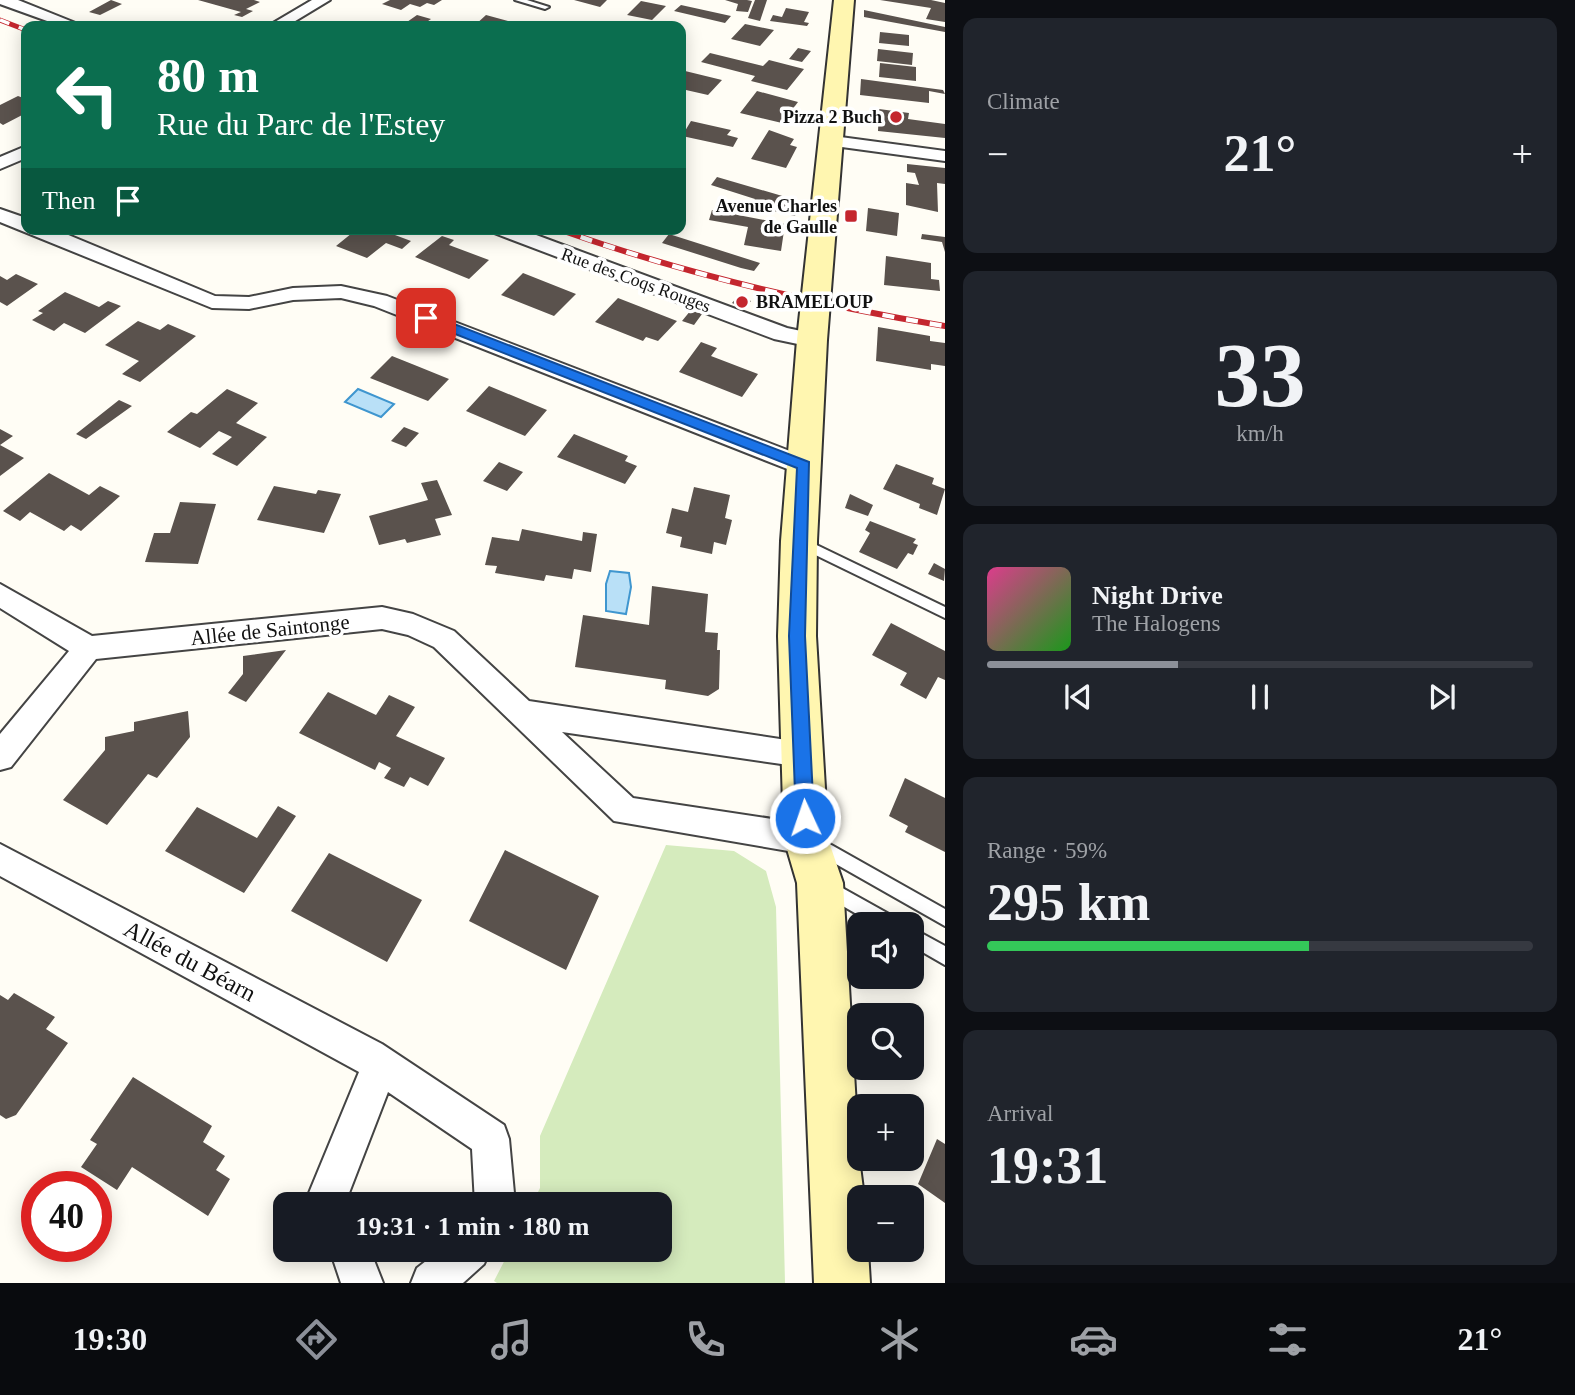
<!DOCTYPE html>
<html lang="en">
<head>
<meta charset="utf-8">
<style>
	:root { --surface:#171b24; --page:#20242c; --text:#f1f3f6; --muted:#9ea1a6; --line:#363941; --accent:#8c9099 }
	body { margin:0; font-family:Georgia,serif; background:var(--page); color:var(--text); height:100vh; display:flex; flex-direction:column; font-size:26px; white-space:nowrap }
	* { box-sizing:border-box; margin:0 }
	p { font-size:23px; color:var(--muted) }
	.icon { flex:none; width:38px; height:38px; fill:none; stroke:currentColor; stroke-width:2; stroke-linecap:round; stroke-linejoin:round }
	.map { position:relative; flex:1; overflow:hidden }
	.details { display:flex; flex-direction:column; gap:18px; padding:18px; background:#0d0f14; width:630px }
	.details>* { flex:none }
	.banner { position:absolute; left:21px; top:21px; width:665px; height:214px; border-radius:14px; box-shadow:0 4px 18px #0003; background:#0b6e4f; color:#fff; overflow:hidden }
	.tools { position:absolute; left:847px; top:912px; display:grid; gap:14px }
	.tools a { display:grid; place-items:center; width:77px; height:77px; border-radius:14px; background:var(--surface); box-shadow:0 4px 18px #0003; font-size:35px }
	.speed { position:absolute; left:21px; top:1171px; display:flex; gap:14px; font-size:35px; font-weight:700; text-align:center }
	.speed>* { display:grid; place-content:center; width:91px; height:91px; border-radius:50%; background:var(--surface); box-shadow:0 4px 18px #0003; line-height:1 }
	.speed .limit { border:10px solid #d22; background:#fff; color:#111 }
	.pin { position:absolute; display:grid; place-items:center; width:60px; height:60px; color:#fff; margin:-30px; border-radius:14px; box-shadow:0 4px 10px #0006 }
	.me { position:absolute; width:77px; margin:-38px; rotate:357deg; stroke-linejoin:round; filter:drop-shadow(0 0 5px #0008) }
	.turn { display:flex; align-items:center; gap:24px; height:147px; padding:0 21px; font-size:32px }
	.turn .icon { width:91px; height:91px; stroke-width:2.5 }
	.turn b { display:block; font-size:49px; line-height:60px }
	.then { display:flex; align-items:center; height:66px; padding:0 21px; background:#0003; gap:14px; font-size:26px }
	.big { font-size:52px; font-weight:700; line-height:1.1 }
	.details .widget { flex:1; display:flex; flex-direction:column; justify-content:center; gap:10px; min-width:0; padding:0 24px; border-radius:14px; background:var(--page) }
	.details .dial { align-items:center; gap:0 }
	.dial b { font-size:91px; line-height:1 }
	.song { display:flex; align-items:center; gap:21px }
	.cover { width:84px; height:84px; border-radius:10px; background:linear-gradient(135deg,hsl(330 70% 55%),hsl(120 70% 35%)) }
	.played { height:7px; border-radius:4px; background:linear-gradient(90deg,var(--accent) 35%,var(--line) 35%) }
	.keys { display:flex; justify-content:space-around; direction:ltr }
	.heat { display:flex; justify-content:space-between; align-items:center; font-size:38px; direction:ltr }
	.charge { height:10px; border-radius:5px; background:linear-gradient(90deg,#34c759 59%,var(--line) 0) }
	.trip { position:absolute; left:273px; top:1192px; width:399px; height:70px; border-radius:14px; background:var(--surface); box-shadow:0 4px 18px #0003; font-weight:700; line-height:70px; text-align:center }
	.tabs { display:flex; height:112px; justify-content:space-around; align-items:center; background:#090b0e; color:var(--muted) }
	.tabs .icon { width:49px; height:49px }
	.tabs .selected { color:var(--accent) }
	.tabs b { font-size:32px; color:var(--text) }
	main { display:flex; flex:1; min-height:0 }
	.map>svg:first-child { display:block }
</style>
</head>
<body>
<main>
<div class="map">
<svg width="945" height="1283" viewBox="0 0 945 1283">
	<rect width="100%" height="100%" fill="#fffdf5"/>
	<path fill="#d5ebbd" d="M666 845 734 851 766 871 776 907 785 1283H497L494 1281 510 1250H660V1204H532L540 1188V1136Z"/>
	<path fill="#b9e0f7" stroke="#3f96cf" stroke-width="2" d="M358 389 394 404 381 417 345 402Z
		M610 571 629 573 631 587 626 614 606 611V584Z"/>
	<path fill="#5a524d" d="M111 0 122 4 100 15 89 12Z
		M198 0H254L260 2 246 9 253 11 242 17 234 15 241 12Z
		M390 0H442L434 5 427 3 420 7 410 4 401 10 382 4Z
		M574 0H607L600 7Z
		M725 0H747L752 1 748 12 736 11 738 4Z
		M755 0H767L760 21 748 18Z
		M880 0H931L945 3V22L926 19 931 8Z
		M641 1 666 6 652 20 627 15Z
		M681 5 731 16 725 23 674 11Z
		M786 8 809 12 804 22 809 23 807 26 770 21 773 15 782 17Z
		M864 10 945 27V32L864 17Z
		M417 15 431 19 421 26 407 22Z
		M486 15 508 21 502 26H474Z
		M745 24 774 30 760 46 731 39Z
		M880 32 909 35V46L879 43Z
		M798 48 811 51 802 62 789 59Z
		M878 49 913 53 912 65 877 61Z
		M710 53 763 66 769 60 804 69 787 90 751 81 755 76 701 62Z
		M880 63 916 67V81L879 77Z
		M681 70 722 80 708 95 686 90 681 89Z
		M861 79 943 90 945 94 929 91V103L860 95Z
		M757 91 798 102 792 110 795 111 782 123 740 113Z
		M18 96 26 99V113L3 125 0 123V105Z
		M879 109 909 113 908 119 945 124V138L878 131Z
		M691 121 731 130 727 135 738 138 733 147 682 136Z
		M769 130 794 139 790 145 797 147 786 168 751 159Z
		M907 164 945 168V184L937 183 938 212 906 205V183L919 185 915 173 907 172Z
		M717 177 796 200 792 208 798 209 795 216 751 206 755 199 711 185Z
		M868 208 899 213 897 236 866 231Z
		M712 210 785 224 781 251 744 245 748 227 709 220Z
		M357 229H402L395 235 411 241 402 249 386 243 367 258 336 246Z
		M669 234 760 263 754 271 741 268 662 243Z
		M922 234 945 237V252L942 242 921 239Z
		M442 236 454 240 449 245 489 260 469 279 415 257Z
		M886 256 931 263V279L939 280 940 291 884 285Z
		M523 273 576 294 554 316 501 295Z
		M16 274 38 284 7 306 0 302V276L7 280Z
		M65 292 99 307 108 301 121 306 85 333 64 323 54 331 32 320 43 313 38 311Z
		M738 296 751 301 745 308 732 303Z
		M618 298 677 321 658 341 646 337 643 341 595 322Z
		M691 310 702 314 694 325 682 321Z
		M138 321 160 330 168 324 196 336 140 382 122 374 139 361 105 345Z
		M878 327 930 336V341L945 343V366L931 364V370L876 361Z
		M701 342 717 348 711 356 758 374 742 397 679 372Z
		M392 356 417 366 449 379 428 401 370 378Z
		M489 386 547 410 525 436 466 411Z
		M227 389 258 403 236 423 267 437 237 466 212 454 232 437 219 431 200 448 167 432 191 412 197 414Z
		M119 400 132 406 86 439 76 434Z
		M404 427 419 433 406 447 391 441Z
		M0 429 13 436 0 445 24 458 0 476Z
		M574 434 628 456 625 461 637 466 625 484 557 457Z
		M499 462 523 472 507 491 483 481Z
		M896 464 934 478 932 484 945 489 937 515 919 508 920 504 883 489Z
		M49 473 89 495 100 486 120 496 81 531 71 525 64 531 30 512 20 521 3 511Z
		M437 480 452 515 435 519 441 535 407 543 405 539 379 545 369 516 428 500 421 483Z
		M274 486 316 494 318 490 341 494 324 533 257 520Z
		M694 487 730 495 725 518 732 520 726 545 714 542 712 554 680 547 682 537 666 533 672 508 688 512Z
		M850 494 873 505 868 516 845 508Z
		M180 502 216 504 198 564 145 562 154 533H170Z
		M870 521 916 539 913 543 918 545 913 555 908 553 897 569 859 552 870 533 865 530Z
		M522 529 582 541 583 532 597 534 591 572 574 569 572 579 546 575 544 581 495 573 497 566 485 565 492 537 519 541Z
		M934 563 945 569 944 581 928 574Z
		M652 586 708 594 705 632 718 633 717 650H720L719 689 708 696 665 689 666 680 575 667 583 615 649 625Z
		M891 623 945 651V680L938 677 926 699 900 685 907 673 872 655Z
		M286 650 246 702 228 693 243 674V656Z
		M328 692 376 715 389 695 415 707 396 736 445 758 428 786 410 777 404 787 384 778 391 768 379 762 375 770 299 733Z
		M188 711 190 737 157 778 148 774 107 825 63 800 105 750V737L134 731V722Z
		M905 778 945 798V852L905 832 908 826 889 816Z
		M278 806 296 816 244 893 165 851 197 807 257 838Z
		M505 850 599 896 566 970 469 921Z
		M329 853 422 900 387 962 291 911Z
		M14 993 55 1017 46 1029 68 1043 16 1115 6 1119 0 1115V995L8 1000Z
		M133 1077 212 1126 203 1142 225 1156 216 1170 230 1179 208 1216 132 1167 117 1190 81 1167 97 1144 90 1140Z
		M937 1139 945 1144V1203L918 1184Z"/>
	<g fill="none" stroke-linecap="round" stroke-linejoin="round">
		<defs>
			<path id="lane" d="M515 0H527L549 7 545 9Z
				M800 537 945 607V618L795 545 794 542Z
				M819 838 945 909V926L813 851 811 846 813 841Z
				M828 880 896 918 898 924H874L822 894 820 888 822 882Z
				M912 928 945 946V965L912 946Z"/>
			<path id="street" d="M0 0H18L83 26H61L0 4Z
				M312 0H330L287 26H268Z
				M833 136 945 151V161L827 145 824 141Z
				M26 146V158L0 169V157Z
				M0 209 26 218V229H54L215 296 249 297 293 288 341 286 387 296 813 460 816 466 813 472 804 475 795 472 374 306 341 298 293 300 249 309 212 308 0 222Z
				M491 229H520L787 328 820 335 823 340 812 347 774 339 494 233Z
				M0 584 92 636 382 607 413 614 454 631 529 701 813 744 817 754 813 764 802 767 562 732 633 798 806 824 817 828 822 839 817 850 806 854 614 821 434 647 408 635 382 629 96 659 11 767 0 770V734L69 651 0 608Z
				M0 844 382 1044 504 1125 509 1139 515 1204H475L472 1149 388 1092 349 1193 353 1204H313L309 1193 359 1072 0 876Z
				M330 1250H370L383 1283H341Z
				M440 1250H490L484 1264 463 1283H411L417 1268Z"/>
			<path id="secondary" d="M834 0H854L827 340 817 541 816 636 828 839 843 883 859 1158 864 1197H859V1250H868L870 1283H814L797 883 784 839 778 636 781 541 797 340Z"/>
		</defs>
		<use href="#lane" stroke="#444" stroke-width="4"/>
		<use href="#street" stroke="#444" stroke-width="4"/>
		<use href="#secondary" stroke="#333" stroke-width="4"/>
		<use href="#lane" fill="#fff" fill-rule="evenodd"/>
		<use href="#street" fill="#fff" fill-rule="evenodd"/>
		<use href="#secondary" fill="#fff6b0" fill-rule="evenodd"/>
		<defs>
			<path id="rail-far1" d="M0 20 26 30"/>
			<path id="rail" d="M558 229C684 274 813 304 945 326"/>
		</defs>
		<use href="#rail-far1" stroke="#c4262e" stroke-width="5"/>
		<use href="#rail" stroke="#c4262e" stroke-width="6"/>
		<use href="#rail-far1" stroke="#fff" stroke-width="3.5" stroke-dasharray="10" stroke-linecap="butt"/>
		<use href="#rail" stroke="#fff" stroke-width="4.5" stroke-dasharray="12" stroke-linecap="butt"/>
	</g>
	<path fill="#1a73e8" stroke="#114b97" stroke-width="2" d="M422 315H431L809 462 805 636 814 818 812 824H799L796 818 789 636 797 468 422 321Z"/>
	<g fill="#c4262e" stroke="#fff" stroke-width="2.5">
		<circle cx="896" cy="117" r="7"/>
		<rect x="844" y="209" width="14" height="14" rx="3.5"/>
		<circle cx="742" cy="302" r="7"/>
	</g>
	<g text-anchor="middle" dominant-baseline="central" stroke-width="7" stroke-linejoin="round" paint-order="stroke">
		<g font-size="18" font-weight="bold" fill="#111" stroke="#fff" text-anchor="end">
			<text x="882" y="117">Pizza 2 Buch</text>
			<text x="837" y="206">Avenue Charles<tspan x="837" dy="21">de Gaulle</tspan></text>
			<text x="756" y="302" text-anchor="start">BRAMELOUP</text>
		</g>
		<g font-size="18" fill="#111" stroke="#fff">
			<text transform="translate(636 280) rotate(20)">Rue des Coqs Rouges</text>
		</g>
		<g font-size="21" fill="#111" stroke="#fff">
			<text transform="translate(270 630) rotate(-6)">Allée de Saintonge</text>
		</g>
		<g font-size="24" fill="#111" stroke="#fff">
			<text transform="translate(190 961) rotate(28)">Allée du Béarn</text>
		</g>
	</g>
</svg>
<div class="tools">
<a><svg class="icon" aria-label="sound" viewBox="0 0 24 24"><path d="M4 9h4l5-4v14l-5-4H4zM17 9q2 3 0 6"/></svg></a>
<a><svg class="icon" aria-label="search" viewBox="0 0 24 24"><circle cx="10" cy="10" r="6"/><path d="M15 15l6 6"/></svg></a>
<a>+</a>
<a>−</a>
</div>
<div class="speed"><div class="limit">40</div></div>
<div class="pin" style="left:426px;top:318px;background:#d93025"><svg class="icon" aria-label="arrive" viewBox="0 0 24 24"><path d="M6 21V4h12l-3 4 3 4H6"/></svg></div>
<svg class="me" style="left:805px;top:818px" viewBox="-20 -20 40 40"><circle r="17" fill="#1a73e8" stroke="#fff" stroke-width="3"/><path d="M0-11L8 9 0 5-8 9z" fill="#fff"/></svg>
<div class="trip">19:31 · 1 min · 180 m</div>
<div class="banner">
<div class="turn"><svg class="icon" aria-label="left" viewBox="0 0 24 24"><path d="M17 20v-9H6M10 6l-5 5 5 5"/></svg><div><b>80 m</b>Rue du Parc de l'Estey</div></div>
<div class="then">Then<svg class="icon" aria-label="arrive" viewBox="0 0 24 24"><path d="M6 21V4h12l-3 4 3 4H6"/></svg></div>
</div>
</div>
<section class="details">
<div class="widget"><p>Climate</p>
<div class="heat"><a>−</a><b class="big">21°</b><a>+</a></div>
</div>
<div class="widget dial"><b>33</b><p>km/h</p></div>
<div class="widget">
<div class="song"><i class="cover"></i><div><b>Night Drive</b><p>The Halogens</p></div></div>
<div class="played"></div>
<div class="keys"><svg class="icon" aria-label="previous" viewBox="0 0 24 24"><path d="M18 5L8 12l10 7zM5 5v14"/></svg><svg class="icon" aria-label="pause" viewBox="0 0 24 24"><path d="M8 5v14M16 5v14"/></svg><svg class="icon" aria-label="next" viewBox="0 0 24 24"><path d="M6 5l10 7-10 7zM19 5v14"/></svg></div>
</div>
<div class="widget"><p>Range · 59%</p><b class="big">295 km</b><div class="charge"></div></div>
<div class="widget"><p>Arrival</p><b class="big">19:31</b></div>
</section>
</main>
<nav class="tabs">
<b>19:30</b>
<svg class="icon selected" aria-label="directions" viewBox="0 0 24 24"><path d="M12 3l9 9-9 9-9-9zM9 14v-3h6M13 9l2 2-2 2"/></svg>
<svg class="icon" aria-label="music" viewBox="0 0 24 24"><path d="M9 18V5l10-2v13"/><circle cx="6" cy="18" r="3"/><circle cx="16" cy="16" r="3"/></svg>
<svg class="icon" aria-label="phone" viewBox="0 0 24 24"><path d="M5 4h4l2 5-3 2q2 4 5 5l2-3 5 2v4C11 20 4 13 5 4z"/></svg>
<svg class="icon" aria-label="climate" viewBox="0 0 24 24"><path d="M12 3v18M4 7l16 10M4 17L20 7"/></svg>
<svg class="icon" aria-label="car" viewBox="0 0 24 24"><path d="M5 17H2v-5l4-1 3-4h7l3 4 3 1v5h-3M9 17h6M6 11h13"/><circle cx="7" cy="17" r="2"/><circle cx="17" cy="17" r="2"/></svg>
<svg class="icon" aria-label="filters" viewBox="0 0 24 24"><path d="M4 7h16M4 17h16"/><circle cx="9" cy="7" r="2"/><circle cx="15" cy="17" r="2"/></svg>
<b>21°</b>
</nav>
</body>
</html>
